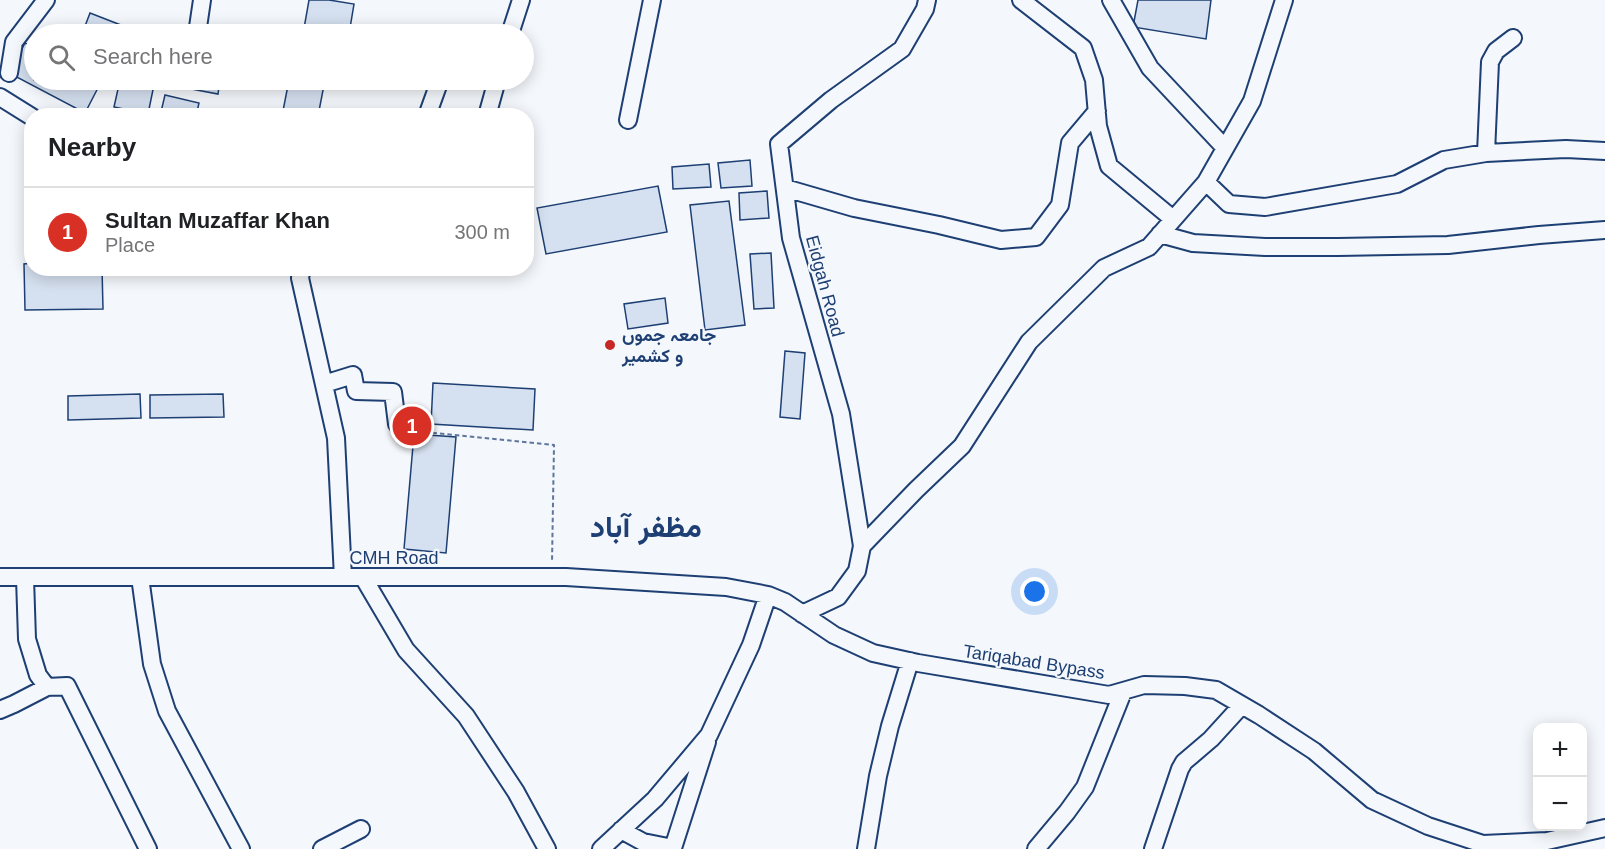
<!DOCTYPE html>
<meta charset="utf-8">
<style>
:root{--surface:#fff;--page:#f6f6f6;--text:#202124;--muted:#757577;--line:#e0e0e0;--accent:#d93025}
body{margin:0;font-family:Helvetica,Vazirmatn,sans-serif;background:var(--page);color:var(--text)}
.controls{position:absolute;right:18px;bottom:18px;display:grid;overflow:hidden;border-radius:12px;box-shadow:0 3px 15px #0003}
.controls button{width:54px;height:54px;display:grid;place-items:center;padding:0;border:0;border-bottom:2px solid var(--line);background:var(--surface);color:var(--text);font:30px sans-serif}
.you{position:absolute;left:1035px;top:592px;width:21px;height:21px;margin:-15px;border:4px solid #fff;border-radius:50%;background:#1a73e8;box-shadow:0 0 0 9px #1a73e833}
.badge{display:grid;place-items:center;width:39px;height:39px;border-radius:50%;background:var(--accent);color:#fff;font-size:20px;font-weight:700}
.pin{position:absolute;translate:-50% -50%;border:3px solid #fff;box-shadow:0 2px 6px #0006}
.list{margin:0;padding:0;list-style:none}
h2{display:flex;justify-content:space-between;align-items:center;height:78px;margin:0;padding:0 24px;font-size:26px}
h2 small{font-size:20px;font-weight:400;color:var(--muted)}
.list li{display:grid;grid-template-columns:39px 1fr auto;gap:18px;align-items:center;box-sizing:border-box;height:90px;padding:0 24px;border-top:2px solid var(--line)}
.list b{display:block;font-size:22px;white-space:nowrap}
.list p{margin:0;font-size:20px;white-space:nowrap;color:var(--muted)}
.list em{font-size:20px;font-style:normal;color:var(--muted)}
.icon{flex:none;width:33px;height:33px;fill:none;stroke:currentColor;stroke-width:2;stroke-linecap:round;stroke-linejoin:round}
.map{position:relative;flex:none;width:1605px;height:849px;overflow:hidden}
.search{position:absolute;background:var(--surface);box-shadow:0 3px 15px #0003;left:24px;top:24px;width:510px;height:66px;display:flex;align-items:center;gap:15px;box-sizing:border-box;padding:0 21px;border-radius:33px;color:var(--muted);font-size:22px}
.panel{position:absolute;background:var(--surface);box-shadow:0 3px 15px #0003;left:24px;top:108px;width:510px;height:168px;border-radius:24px}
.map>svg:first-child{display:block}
.building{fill:#d5e0f0;stroke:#1d3f73;stroke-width:1.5}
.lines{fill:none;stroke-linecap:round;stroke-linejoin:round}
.minor-casing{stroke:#1d3f73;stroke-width:20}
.path{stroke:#5e769c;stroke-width:2;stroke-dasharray:4.5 3;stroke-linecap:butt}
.minor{stroke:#f4f7fb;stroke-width:16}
.poi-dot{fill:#c62828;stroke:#f4f7fb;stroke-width:2}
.labels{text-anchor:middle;stroke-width:4.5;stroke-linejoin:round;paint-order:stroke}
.street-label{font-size:18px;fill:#1d3f73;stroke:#f4f7fb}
.poi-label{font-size:18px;font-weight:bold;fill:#1d3f73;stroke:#f4f7fb;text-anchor:start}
.town-label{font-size:30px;font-weight:bold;fill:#1d3f73;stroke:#f4f7fb}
</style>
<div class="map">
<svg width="1605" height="849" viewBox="0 0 1605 849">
<rect width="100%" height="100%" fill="#f4f7fb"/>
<path class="building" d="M309,0h20l25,4 -5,30h-46z
M1138,0h73l-5,39 -73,-12z
M90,13l41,16 -3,5h-46z
M131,29l26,5h-28z
M25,43l9,5v32h62l5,2 -16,31 -76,-40z
M120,80h35l-7,34 -34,-7z
M171,80h49l-2,14 -48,-9z
M289,80h36l-7,36h-36z
M165,95l34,8 -3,13h-36z
M750,160l2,26 -31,2 -3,-25z
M709,164l2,23 -38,2 -1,-22z
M658,186l9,46 -121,22 -9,-46z
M767,191l2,27 -29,2 -1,-27z
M729,201l16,124 -40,5 -15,-125z
M771,253l3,55 -20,1 -4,-55z
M32,263v5h70l1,41 -78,1 -1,-46z
M665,298l3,25 -40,6 -4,-25z
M785,351l20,2 -5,66 -20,-2z
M433,383l102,6 -2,41 -102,-6z
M140,394l1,24 -73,2v-24z
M223,394l1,23 -74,1v-23z
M414,434l42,3 -10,116 -42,-4z"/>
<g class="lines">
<g class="minor-casing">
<path id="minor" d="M1021,0l62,48 11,32 4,46 11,40 64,53
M1111,0l39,68 75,80
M197,34l5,-34
M510,34l11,-34
M9,73l5,-31 32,-42
M0,97l32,20
M427,116l13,-36
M487,116l10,-36
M628,120l24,-120
M1486,153l4,-91 6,-11 17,-13
M1206,182l23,22 36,3 132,-23 47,-24 42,-7 80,-4 39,2
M785,188l69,20 85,17 62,15 35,-3 24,-32 10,-62 27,-32
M1160,234l33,9 72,4h73l110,-2 91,-10 66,-5
M302,268l-2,10 36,160 7,139
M324,384l29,-9 3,16 37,1 4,32 15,2
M862,546l54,-56 46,-44 67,-104 75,-74 45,-21 57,-65 46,-81 32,-101
M0,577h566l160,10 42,8 17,7 49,33 39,18 45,10 191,32 35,-10 41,1 31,4 43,25 55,36 58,49 56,26 55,18 64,-3 58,-13
M140,577l12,87 15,47 74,138
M363,577l43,73 60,66 50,76 31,57
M25,578l2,61 11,36 9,12 20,-1 81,163
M802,614l36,-17 19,-26 5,-25 -21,-132 -50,-176 -12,-94 52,-44 71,-51 23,-40 2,-9
M0,710l14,-6 33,-17
M621,830l22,12 30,6 34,-106
M322,849l39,-20
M601,849l54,-50 54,-64 42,-90 17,-50
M866,849l12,-73 12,-50 20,-65
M1036,849l31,-37 18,-25 38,-95
M1153,849l27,-80 4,-7 27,-23 31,-34"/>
</g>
<path class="path" d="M425,432l129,13 -2,117"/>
<use href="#minor" class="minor"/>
</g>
<circle class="poi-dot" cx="610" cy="345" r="6"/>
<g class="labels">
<g class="street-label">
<text transform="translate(825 286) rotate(75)" y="6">Eidgah Road</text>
<text x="394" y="564">CMH Road</text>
<text transform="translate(1034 662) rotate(9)" y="6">Tariqabad Bypass</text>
</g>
<g class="poi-label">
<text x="622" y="341">جامعہ جموں<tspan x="622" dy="21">و کشمیر</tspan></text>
</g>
<g class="town-label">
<text x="646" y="537">مظفر آباد</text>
</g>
</g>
</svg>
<div class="controls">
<button>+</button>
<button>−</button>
</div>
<div class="you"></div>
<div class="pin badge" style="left:412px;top:426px">1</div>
<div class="search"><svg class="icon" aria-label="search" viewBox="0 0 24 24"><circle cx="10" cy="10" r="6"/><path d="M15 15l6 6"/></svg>Search here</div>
<section class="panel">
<h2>Nearby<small></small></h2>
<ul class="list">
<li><span class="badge">1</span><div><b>Sultan Muzaffar Khan</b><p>Place</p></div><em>300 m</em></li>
</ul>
</section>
</div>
